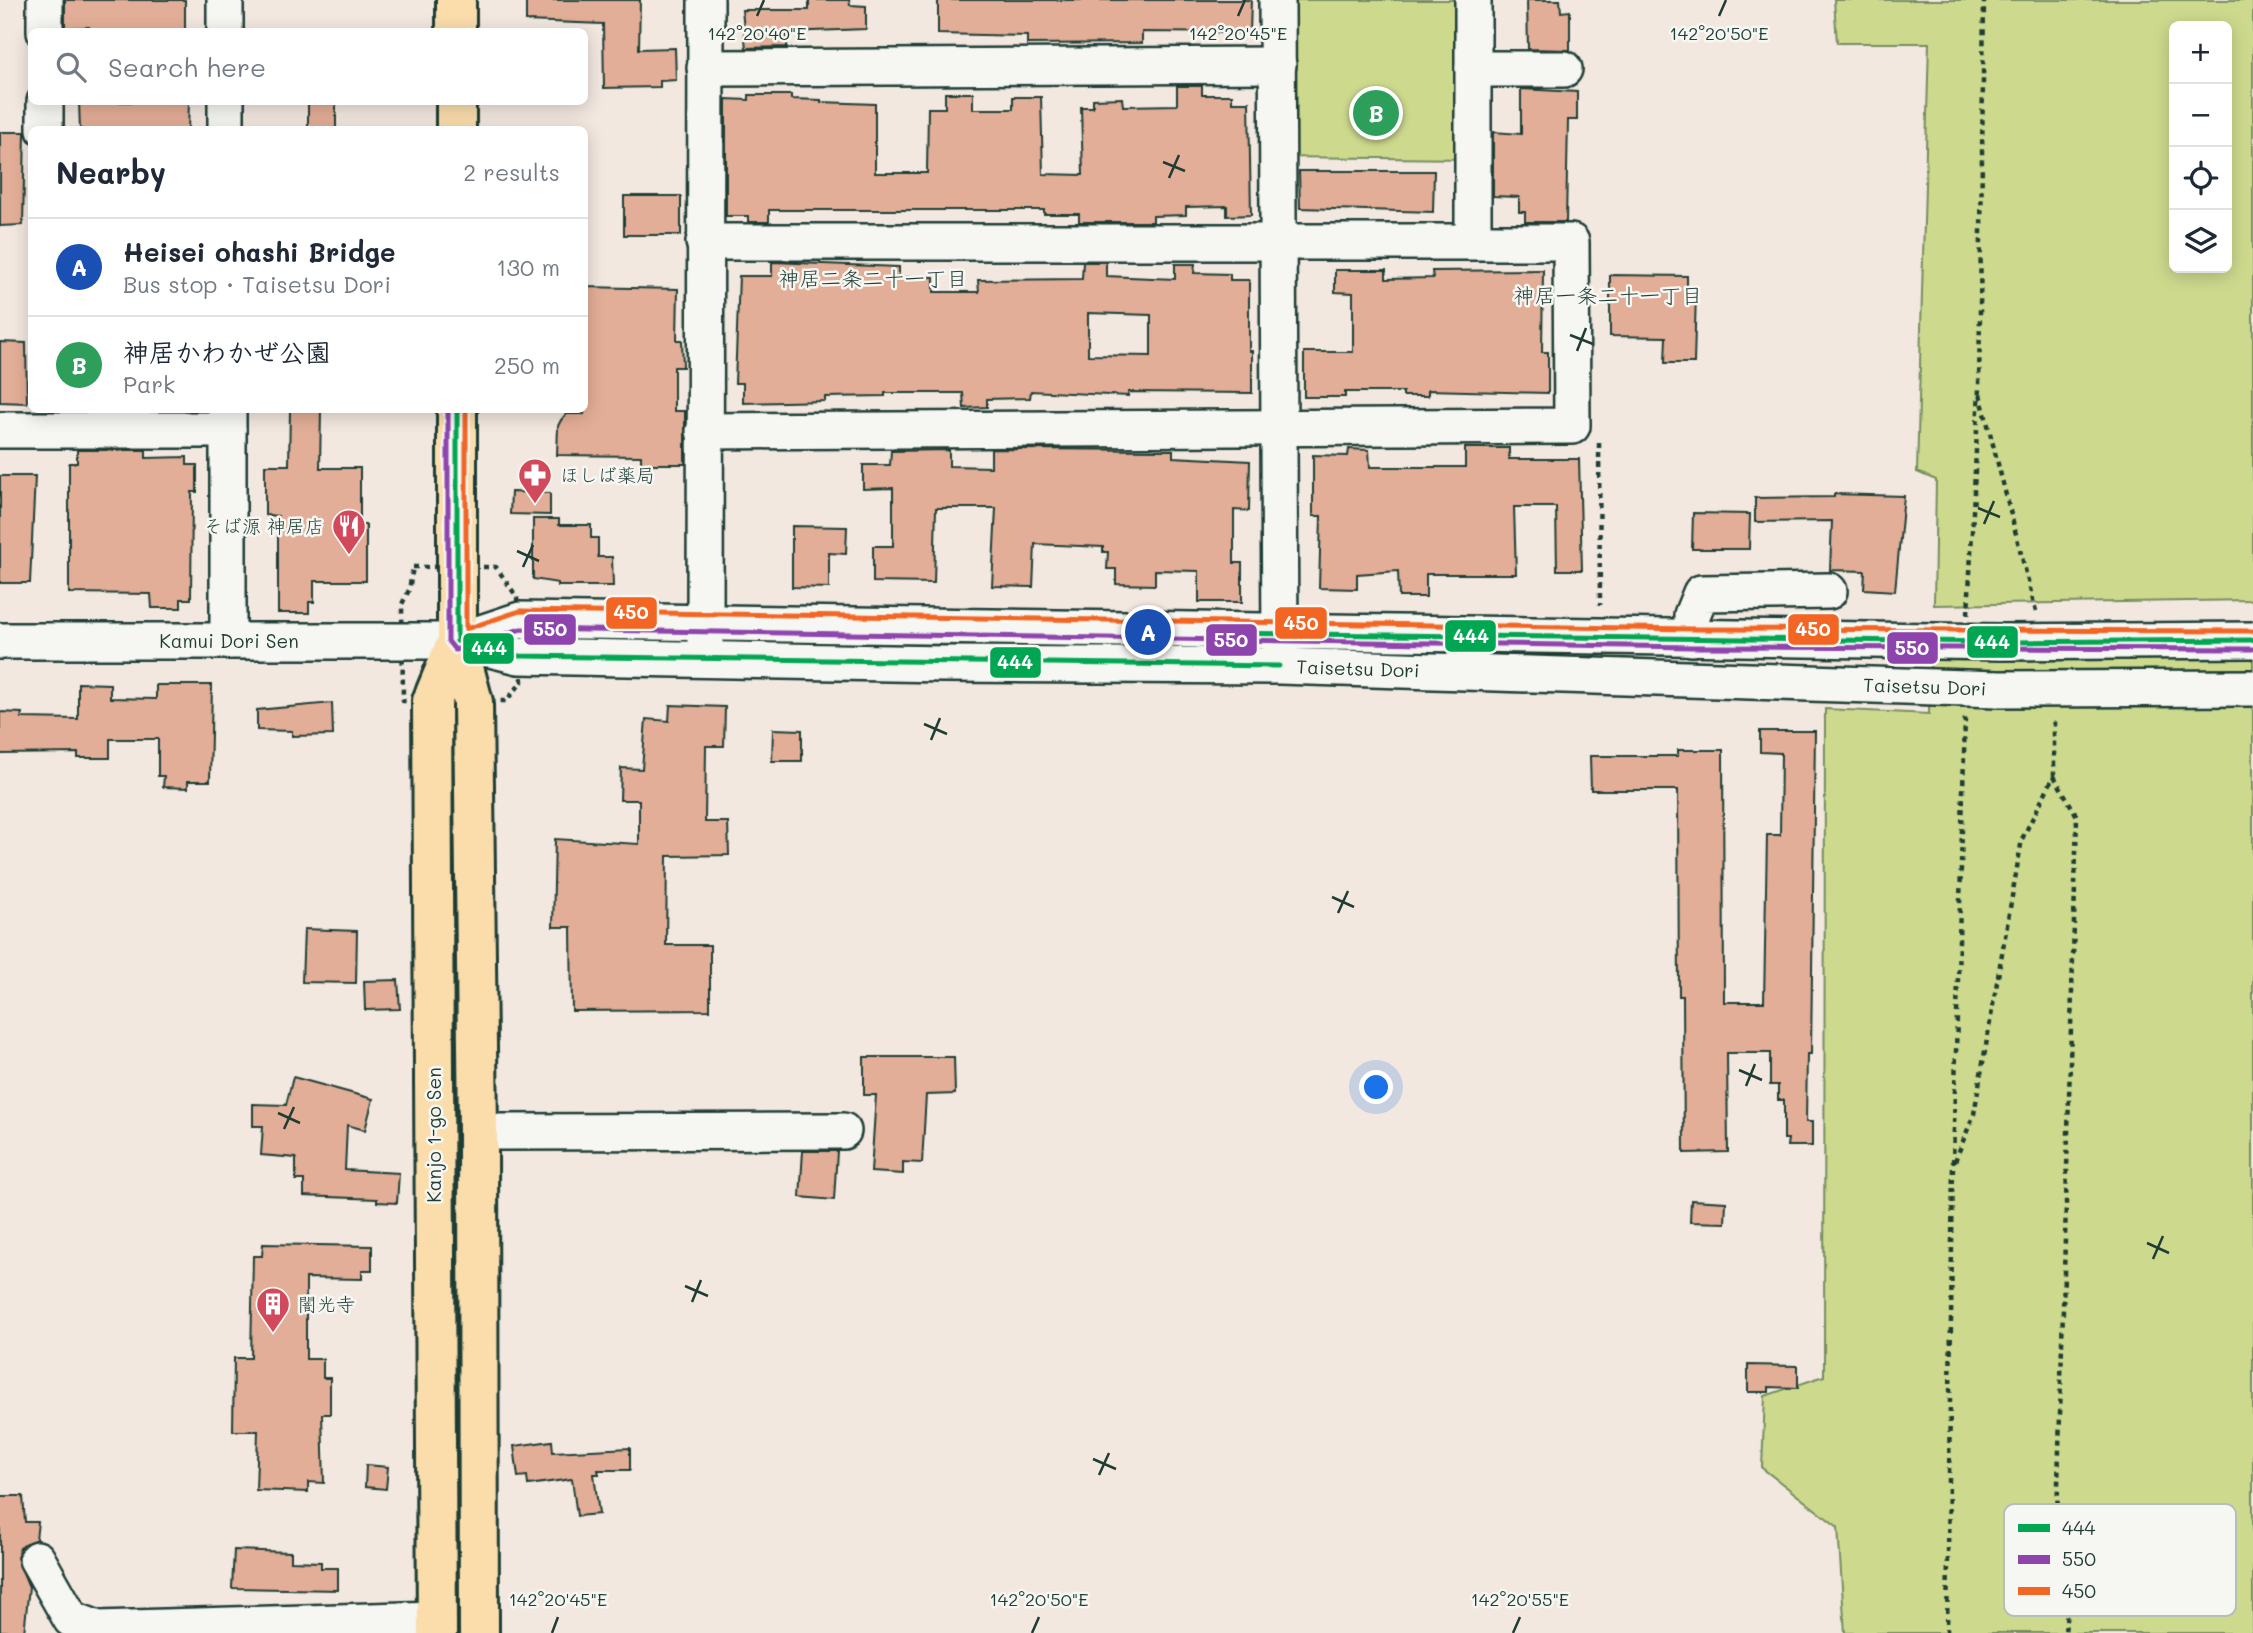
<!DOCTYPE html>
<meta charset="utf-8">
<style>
:root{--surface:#fff;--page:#f2f2f3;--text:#1f2937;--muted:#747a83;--line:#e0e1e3;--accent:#7c3aed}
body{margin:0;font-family:Mali,"Klee One",sans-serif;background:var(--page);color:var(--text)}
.controls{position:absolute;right:21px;top:21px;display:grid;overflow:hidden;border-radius:10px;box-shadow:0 4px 18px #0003}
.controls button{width:63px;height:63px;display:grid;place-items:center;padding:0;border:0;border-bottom:2px solid var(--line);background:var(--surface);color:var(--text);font:35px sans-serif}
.you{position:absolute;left:1377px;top:1088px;width:24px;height:24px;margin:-18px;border:5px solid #fff;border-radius:50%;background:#1a73e8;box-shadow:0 0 0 10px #1a73e833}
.badge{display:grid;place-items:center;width:46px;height:46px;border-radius:50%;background:var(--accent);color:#fff;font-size:23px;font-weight:700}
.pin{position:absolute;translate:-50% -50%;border:4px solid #fff;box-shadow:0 2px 7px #0006}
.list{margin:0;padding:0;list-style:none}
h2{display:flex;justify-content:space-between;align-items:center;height:91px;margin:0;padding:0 28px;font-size:30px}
h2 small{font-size:23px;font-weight:400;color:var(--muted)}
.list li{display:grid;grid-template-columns:46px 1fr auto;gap:21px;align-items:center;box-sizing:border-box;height:98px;padding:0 28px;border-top:2px solid var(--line)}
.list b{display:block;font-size:26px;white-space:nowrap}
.list p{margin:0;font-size:23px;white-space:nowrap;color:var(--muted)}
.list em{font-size:23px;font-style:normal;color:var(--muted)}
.icon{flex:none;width:38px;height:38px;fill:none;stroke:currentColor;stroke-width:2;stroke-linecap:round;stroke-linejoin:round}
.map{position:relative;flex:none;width:2253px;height:1633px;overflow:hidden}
.search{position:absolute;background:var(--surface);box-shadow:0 4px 18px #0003;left:28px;top:28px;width:560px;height:77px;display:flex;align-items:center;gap:18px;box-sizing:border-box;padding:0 24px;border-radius:10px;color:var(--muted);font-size:26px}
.panel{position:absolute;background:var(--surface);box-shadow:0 4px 18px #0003;left:28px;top:126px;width:560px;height:287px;border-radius:10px}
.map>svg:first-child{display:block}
.green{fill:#cdda8e;stroke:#768c61;stroke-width:2;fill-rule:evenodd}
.building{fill:#e3ae97;stroke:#1f3d34;stroke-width:2;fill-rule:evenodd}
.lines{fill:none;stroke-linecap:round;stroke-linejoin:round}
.minor-casing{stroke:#1f3d34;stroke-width:40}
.major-casing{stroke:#1f3d34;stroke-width:44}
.path{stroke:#1f3d34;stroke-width:4.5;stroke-dasharray:5 5;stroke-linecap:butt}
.minor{stroke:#f6f6f2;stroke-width:35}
.major{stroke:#faddab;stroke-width:38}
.minor-bridge-casing{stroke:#1f3d34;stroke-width:40;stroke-linecap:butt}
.minor-bridge{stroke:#f6f6f2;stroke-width:35}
.bus-1-casing{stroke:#f6f6f2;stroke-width:10}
.bus-2-casing{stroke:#f6f6f2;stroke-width:10}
.bus-3-casing{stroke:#f6f6f2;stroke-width:10}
.bus-1{stroke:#00a651;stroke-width:5}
.bus-2{stroke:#8e44ad;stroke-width:5}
.bus-3{stroke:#f26522;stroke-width:5}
.ticks{fill:none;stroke:#1f3d34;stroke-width:2.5}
.labels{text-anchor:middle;stroke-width:5;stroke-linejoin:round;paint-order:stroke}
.poi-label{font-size:19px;fill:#1f3d34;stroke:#f6f6f2;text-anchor:start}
.street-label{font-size:19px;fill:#1f3d34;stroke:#f6f6f2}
.neighbourhood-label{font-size:21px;fill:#1f3d34;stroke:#f6f6f2}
.key{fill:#f6f6f2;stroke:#b6beb9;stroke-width:2}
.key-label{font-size:19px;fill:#1f3d34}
.ticks-label{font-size:18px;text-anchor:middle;fill:#1f3d34;stroke:#f6f6f2;stroke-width:5;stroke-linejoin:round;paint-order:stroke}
.line-badge{stroke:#f6f6f2;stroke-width:2.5}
.badge-label{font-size:19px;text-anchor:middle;font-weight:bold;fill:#fff}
</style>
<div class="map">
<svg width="2253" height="1633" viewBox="0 0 2253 1633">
<rect width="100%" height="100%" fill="#f2e8e0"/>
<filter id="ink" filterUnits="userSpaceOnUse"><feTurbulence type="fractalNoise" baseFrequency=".0143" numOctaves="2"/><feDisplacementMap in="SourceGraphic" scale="14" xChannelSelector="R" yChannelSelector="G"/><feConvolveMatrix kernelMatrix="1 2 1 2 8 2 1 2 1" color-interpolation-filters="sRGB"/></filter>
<g filter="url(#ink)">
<path class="green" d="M1277,0h196l2,159 -197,-2z
M1834,0h419v600l-319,5 2,-125 -19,-8 12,-429h-92zM2227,26v242h-53v-242z
M1930,657l162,3 161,-2v975h-408l-7,-106 -76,-59 3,-72 59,-20 1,-667 104,5z"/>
<path class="building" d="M65,0h120v32h-96v-5l-24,1z
M526,0h114l-1,49 36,-1 1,32 -16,1v6l-56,1 -1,-64 -77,-3z
M809,0h40l1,5 16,1v23l-79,3v15l-41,1 -4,-38h67z
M938,0h313l-1,33 -108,-1v11l-115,1v-8l-89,-2z
M1527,0h33l1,12 9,-1v39l-42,-1z
M1177,86h25v9h30v7h17l2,113 -24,1v-10l-41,1v8l-33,1v6h-74v-8h-35v-4h-275v12h-21v-6h-22v-117l23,1v-5h42v4l30,1v2l54,2v69h52l1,-65h17v-15h28v16h40v-12h28l2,77 40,1 -2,-68h12v-8l29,-1 1,8 54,-1z
M1521,89l56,3v28h-9l-2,102h-41v-10h-6v-15l-26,-1v-64l28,2z
M79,102h110l-1,28h-108z
M308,102h28v28h-28z
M0,132h25l-2,93 -23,1z
M1299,171h135l-1,41 -133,-4z
M624,196h57v39h-57z
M772,262l127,5v10h35v15h45l-1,-12 104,-1 1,-17h23v14l69,3v-15h20l-1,9 36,1v6h19v71h3v42l-124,-1v4l-97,-5 -1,7 -43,1v8l-23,1 -1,-15h-78v3l-60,1v4l-82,2v-20h-8l4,-107h33zM1088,313l63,2v41l-63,-1z
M1335,270h51v9l47,-1 -1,-7 111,-1 -1,82h6v41l-120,-3v6h-25v-4h-58v5h-41v-45h49v-59l-18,-1z
M1610,275l77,1v16h9l-2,71h-29l1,-26 -56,-1z
M584,287l94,2 -1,51h5l1,27h-9v44h11v53h-44v-8l-84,-1 1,-29 3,-6 5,-6h18z
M0,342l26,1 1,60 -27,-1z
M290,410h31l-1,58h40v57h6v56h-52v21h-5v11h-31v-97l-13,-1v-50h24z
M1465,448h44v11h70l3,111h-25l-1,-63h-42l2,67h-90v23h-27l-1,-26 -41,3v15l-38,-1 2,-72h-8v-61l35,1 1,-7 20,1 1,17h95z
M991,449l182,1v7l77,4 -1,50 -15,-1v53h8v39h-43v-31l-44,-1v15l-39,-1v-15h-9l1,-17h-5v-5l-68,-3 -2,43 -41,-1 4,-78h-60l-2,75 -61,-1v-36h20v-58l-30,1v-24h27l1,-14 58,-1v16l42,1z
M77,450h69v8l41,-1v8h10v27h-5l-1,107h-10v9h-29l-1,-14 -82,-1v-130h8z
M0,476h35l-5,107h-30z
M511,492l39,1v22l-40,-1z
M1834,494l70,2 -9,95 -31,-2 1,-18 -35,-1 2,-49 -77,1v-24l79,-1z
M1693,513l57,1 -1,35h-57z
M533,519h26v6h32v13h7v19h14l1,29h-55v-3l-25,-4z
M792,526l55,1 -1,27 -17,-1v35l-37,-1z
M78,683l32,1v14l46,1v-14h56l-2,96h-22v7l-25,-1 1,-11h-6v-37h-48v19h-32v-5l-78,1v-42l22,1 -1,5 57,1z
M332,703l1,32 -41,1v-5l-35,-1v-20z
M670,705l55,2 -1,39h-18l-1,76h23l1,33 -62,1 -1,89h44v65l-138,1 -1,-84h-18l2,-88 84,5v-44h-19l1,-32 21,1 4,-50 23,2z
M773,729l29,1v31h-30z
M1760,731h55l-4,323h-4l-1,68h6v24h-25l1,-7h-4v-39h-6v-15h-8v-32h-43l1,99 -44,1 -1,-157h-4l-1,-206h-87l-1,-34h88v-6h45l1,252h40l3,-167h13l1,-82 -21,-1z
M304,929l53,2 -1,52 -54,-1z
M398,980l2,29 -35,1 -1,-29z
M864,1057h90l1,37 -29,1 -4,68 -19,-1v12l-32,-2 5,-77h-12z
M293,1077l80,22 -8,31 -18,-5 -2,45 54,3 -2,30 -20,-1v-3l-73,-3v-16h-8v-22l-35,-3 2,-29h-10v-22l33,1z
M803,1151h34l-3,49 -34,-3z
M1691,1200l35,2 -1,21 -35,-1z
M263,1244l109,2v24h-10v9l-56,-1v81h17v19h7v36h-8l2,69 -16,-1v10l-52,-2 2,-59h-25l1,-73h17l2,-102h9z
M1748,1365l50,1v22l-29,-1v5h-21z
M552,1441l1,11 77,-4v22h-32l1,4h-5l5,40 -22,2 -5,-37 -44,6 -1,-9 -9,1 -4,-31z
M366,1465l22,2 -2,22 -21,-2z
M0,1496h23l2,26h13l-2,17 -16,9 -3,10 12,29 -5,46 -24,-2z
M234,1550l57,2v9l30,1v6h17v22l-106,-2z"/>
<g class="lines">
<g class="minor-casing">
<g id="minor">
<path d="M45,0v32"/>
<path d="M225,0v32"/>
<path d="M1277,0l3,656"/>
<path d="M1473,0v241"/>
<path d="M705,68l573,-3"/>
<path d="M1473,69h91"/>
<path d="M45,102v28"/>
<path d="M226,102v28"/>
<path d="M704,242h867l1,184 -868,5"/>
<path d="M0,430h228"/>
<path d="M1692,638v-23l9,-22 128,-2"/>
<path id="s1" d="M0,641h457l62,15 425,8 335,2 719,23"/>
<path d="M228,641v-231"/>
<path d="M457,641l63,-21 1482,22"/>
<path d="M705,646l1,-646"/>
<path d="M478,1132l365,-1"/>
<path d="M37,1559l34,60 27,10 339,-10"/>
</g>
</g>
<g class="major-casing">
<path id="major" d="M456,0v32
M456,102v28
M457,410v231l16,61 5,430 1,501
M437,1633l-5,-932 25,-60"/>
</g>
<path class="path" d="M1980,394l56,218
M1599,443l1,162
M413,567h83l21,30 5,85 -16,19h-103l-1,-97 7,-14z
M1968,614l11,-225 5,-389
M2054,776l23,40 -21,739 14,22 -5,56
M1955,1161l19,-47 48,-275 32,-63v-59
M1947,1633l6,-469 12,-447"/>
<use href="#minor" class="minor"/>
<use href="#major" class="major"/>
<g class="minor-bridge-casing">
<path id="minor-bridge" d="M2002,642l251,-2
M1998,689l255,-1"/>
</g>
<use href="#minor-bridge" class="minor-bridge"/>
<g class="bus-1-casing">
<path id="bus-1" d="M457,410v231l62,15 760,10
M1210,633l792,9 251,-2"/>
</g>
<g class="bus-2-casing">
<path id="bus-2" d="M448,410v231l7,9 66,-21 1171,18 561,2"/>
</g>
<g class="bus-3-casing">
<path id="bus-3" d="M466,410v219l54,-18 1172,18 561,2"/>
</g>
<use href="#bus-1" class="bus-1"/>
<use href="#bus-2" class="bus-2"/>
<use href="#bus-3" class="bus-3"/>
</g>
</g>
<path class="ticks" d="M757,16l7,-16M1238,16l7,-16M1719,16l7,-16M1163,162l22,9M1169,178l10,-23M1570,335l23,9M1577,351l9,-23M1978,508l22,9M1984,524l10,-23M517,551l22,10M523,567l10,-22M924,724l23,10M931,740l9,-22M1332,897l22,10M1338,913l10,-22M1739,1070l23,10M1746,1086l9,-22M278,1113l22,10M284,1129l10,-22M2147,1243l22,10M2153,1259l10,-23M685,1286l23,10M692,1302l9,-22M1093,1459l23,10M1099,1475l10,-22M552,1633l6,-16M1032,1633l7,-16M1513,1633l7,-16"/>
<defs>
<g id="pharmacy-pin" transform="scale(1.75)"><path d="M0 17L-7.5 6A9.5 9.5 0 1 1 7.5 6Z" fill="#d1495b" stroke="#f6f6f2"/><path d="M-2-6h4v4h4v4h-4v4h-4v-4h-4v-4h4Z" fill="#fff"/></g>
<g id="restaurant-pin" transform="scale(1.75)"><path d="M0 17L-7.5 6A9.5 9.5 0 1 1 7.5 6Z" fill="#d1495b" stroke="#f6f6f2"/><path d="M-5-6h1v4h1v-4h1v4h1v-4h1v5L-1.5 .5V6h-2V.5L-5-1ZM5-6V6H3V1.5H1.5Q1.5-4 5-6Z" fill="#fff"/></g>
<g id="building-pin" transform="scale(1.75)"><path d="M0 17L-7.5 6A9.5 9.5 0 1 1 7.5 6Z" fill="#d1495b" stroke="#f6f6f2"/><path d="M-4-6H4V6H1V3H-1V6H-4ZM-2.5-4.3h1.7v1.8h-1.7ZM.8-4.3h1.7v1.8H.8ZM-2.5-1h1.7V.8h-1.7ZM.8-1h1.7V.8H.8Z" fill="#fff"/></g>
</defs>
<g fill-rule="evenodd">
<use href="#pharmacy-pin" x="535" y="475"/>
<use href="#restaurant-pin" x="349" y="526"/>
<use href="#building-pin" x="273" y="1304"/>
</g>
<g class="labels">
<g class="poi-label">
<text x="560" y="482">ほしば薬局</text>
<text x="324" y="533" text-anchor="end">そば源 神居店</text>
<text x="298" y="1311">闇光寺</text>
</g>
<g class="street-label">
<text dy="7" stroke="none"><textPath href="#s1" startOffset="229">Kamui Dori Sen</textPath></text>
<text dy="7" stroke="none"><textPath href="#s1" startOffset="1360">Taisetsu Dori</textPath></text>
<text dy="7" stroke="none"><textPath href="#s1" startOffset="1927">Taisetsu Dori</textPath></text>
<text transform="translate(434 1135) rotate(-90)" y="7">Kanjo 1-go Sen</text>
</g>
<g class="neighbourhood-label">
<text x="873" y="286">神居二条二十一丁目</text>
<text x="1608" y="303">神居一条二十一丁目</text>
</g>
</g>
<rect x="2004" y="1504" width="232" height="112" rx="10" class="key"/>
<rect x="2018" y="1524" width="32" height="8" fill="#00a651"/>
<rect x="2018" y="1555" width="32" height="9" fill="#8e44ad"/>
<rect x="2018" y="1587" width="32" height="8" fill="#f26522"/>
<g class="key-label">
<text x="2062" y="1535">444</text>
<text x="2062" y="1566">550</text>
<text x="2062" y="1598">450</text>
</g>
<g class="ticks-label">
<text x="757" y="40">142°20'40"E</text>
<text x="1238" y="40">142°20'45"E</text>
<text x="1719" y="40">142°20'50"E</text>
<text x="558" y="1606">142°20'45"E</text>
<text x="1039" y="1606">142°20'50"E</text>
<text x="1520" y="1606">142°20'55"E</text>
</g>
<g class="line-badge">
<rect x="605" y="596" width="53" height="34" rx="7" fill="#f26522"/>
<rect x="1274" y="606" width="54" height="34" rx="7" fill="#f26522"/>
<rect x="1787" y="613" width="53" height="33" rx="7" fill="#f26522"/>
<rect x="523" y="613" width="54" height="33" rx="7" fill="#8e44ad"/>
<rect x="1444" y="619" width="53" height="34" rx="7" fill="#00a651"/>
<rect x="1205" y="623" width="53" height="34" rx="7" fill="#8e44ad"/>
<rect x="1966" y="625" width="53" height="34" rx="7" fill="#00a651"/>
<rect x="1886" y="631" width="53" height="34" rx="7" fill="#8e44ad"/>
<rect x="462" y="632" width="53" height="33" rx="7" fill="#00a651"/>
<rect x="989" y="646" width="53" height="33" rx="7" fill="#00a651"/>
</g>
<g class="badge-label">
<text x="631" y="619">450</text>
<text x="1301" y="630">450</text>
<text x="1813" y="636">450</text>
<text x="550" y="636">550</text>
<text x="1471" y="643">444</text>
<text x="1231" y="647">550</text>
<text x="1992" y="649">444</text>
<text x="1912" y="655">550</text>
<text x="489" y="655">444</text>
<text x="1015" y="669">444</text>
</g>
</svg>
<div class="controls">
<button>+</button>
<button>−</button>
<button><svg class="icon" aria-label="locate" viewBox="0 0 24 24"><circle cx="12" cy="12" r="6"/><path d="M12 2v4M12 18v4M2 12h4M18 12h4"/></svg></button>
<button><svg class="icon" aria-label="layers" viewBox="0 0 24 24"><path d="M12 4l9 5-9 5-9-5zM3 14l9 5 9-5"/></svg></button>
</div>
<div class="you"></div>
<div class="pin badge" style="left:1148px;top:632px;background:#1a4fb4">A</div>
<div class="pin badge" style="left:1376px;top:113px;background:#2e9e5b">B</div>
<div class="search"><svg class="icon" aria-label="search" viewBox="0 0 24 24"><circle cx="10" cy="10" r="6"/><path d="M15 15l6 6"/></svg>Search here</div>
<section class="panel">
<h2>Nearby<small>2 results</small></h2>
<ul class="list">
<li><span class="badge" style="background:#1a4fb4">A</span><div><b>Heisei ohashi Bridge</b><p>Bus stop · Taisetsu Dori</p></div><em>130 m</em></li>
<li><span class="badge" style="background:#2e9e5b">B</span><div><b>神居かわかぜ公園</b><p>Park</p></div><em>250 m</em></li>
</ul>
</section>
</div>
